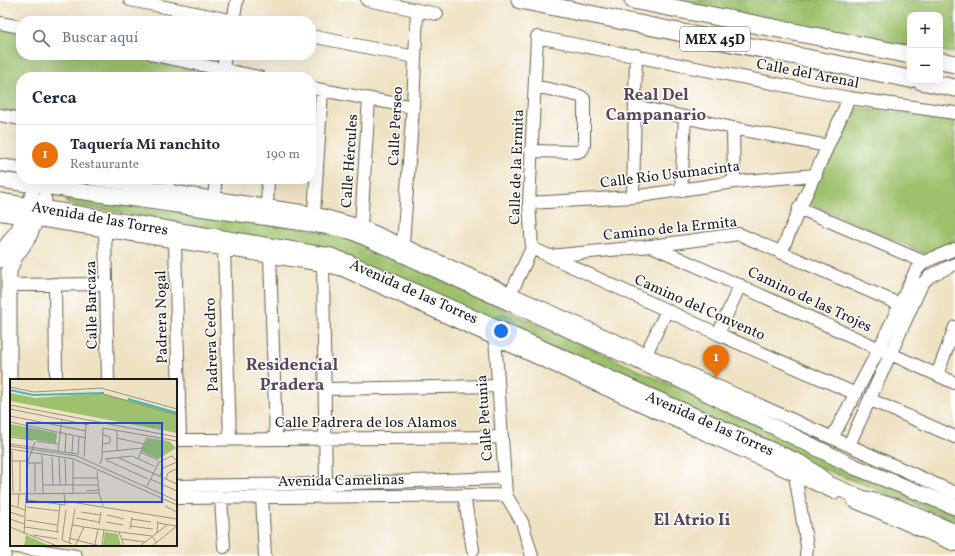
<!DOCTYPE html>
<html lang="es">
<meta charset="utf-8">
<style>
:root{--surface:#fff;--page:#f6f6f7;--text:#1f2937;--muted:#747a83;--line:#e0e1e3;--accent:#b5179e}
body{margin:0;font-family:Vollkorn,serif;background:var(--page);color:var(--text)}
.controls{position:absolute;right:12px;top:12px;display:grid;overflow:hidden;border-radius:8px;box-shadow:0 4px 16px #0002}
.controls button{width:36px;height:36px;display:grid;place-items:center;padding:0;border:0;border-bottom:1px solid var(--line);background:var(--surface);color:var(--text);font:20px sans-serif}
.you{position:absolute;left:501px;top:331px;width:14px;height:14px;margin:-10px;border:3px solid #fff;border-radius:50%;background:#1a73e8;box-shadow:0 0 0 6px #1a73e833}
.badge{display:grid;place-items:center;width:26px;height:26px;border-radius:50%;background:var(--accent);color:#fff;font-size:13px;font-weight:700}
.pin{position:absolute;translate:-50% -33px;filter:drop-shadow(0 1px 2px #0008)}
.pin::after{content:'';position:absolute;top:21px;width:14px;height:12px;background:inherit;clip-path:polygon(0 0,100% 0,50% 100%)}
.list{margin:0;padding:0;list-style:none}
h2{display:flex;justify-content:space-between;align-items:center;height:52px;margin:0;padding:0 16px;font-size:17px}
h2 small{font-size:13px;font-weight:400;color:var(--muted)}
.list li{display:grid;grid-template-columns:26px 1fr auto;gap:12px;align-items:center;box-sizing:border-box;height:60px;padding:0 16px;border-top:1px solid var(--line)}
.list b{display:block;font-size:15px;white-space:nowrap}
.list p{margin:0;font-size:13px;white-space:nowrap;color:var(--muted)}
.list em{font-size:13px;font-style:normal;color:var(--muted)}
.icon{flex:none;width:22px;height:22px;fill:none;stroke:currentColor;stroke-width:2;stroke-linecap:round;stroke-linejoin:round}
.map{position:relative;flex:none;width:955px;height:556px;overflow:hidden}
.search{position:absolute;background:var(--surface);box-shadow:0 4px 16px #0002;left:16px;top:16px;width:300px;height:44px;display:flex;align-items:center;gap:10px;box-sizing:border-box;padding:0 14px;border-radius:16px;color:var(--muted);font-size:15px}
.panel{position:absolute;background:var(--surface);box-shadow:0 4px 16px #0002;left:16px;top:72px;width:300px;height:112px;border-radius:16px}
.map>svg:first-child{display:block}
.green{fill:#9dc16c;stroke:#5c6e44}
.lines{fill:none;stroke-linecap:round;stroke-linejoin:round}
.minor-casing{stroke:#666156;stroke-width:14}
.major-casing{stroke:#666156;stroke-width:17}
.highway-casing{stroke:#666156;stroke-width:19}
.minor{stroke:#fff;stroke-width:12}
.major{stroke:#fff;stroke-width:15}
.highway{stroke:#fff;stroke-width:17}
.labels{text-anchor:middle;stroke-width:3;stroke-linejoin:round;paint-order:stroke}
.shield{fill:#fff;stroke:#606060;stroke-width:1}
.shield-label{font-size:14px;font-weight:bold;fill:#1c1c1c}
.street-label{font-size:15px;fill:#1c1c1c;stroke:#fff}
.quarter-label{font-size:17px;font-weight:bold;fill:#574758;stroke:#fff}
.inset-river{fill:none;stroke:#45b5bd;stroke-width:2}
.inset-road{fill:none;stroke:#9b9380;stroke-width:1}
.view{fill:#1d4ed8;fill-opacity:0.15;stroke:#1d4ed8;stroke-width:2}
.inset-edge{fill:none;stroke:#1c1c1c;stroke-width:2}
</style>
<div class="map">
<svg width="955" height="556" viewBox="0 0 955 556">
<rect width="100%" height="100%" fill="#fff"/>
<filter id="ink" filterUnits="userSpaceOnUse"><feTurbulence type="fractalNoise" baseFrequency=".025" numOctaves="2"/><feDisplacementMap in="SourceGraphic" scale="8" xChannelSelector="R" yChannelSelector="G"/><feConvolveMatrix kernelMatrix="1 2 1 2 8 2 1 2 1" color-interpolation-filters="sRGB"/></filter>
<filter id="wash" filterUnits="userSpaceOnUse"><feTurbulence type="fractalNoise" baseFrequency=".012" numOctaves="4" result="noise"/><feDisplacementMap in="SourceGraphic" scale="16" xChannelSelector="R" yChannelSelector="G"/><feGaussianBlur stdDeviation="0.9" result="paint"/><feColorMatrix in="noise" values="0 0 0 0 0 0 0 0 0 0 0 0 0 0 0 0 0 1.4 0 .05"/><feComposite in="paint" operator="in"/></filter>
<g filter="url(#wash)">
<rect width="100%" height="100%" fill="#efe2c3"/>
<path class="green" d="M660,0h295v53l-15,-2v-36h-30v31l-86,-13z
M0,29l21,4v22h109l79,16 -1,6h-187v36l-21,-3z
M851,107l104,14v120l-29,13 -120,-52z
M70,196l78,13 156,19 46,11 605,275v8l-28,-13 -112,-43 -247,-112 -359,-125 -40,-9 -98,-15 -4,-2 -1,-3z"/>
</g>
<g filter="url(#ink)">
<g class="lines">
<g class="minor-casing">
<path id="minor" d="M130,0l105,21
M367,0l70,14
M233,21l4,-21
M0,23l21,4
M311,36l104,21
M154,55l105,22
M222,77l3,-22
M311,88l102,19
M635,106l98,22 95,18
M0,115l21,4
M733,128l1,54
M531,151l46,1 5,-2 2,-5v-46l-4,-3 -45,-10
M0,165l21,3
M92,179l222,34 47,13 594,267
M681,191l4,-74
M215,196v-17
M633,197l3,-142
M529,203l104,-6 101,-15 82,-7
M267,207l1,-28
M799,208l125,54
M314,213l8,-123
M0,214l323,51 20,5 492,223
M361,226l8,-127
M105,230l3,150
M175,241l5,199
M403,244l10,-137 4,-97
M652,246l303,137
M532,248l186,86 138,60
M224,250l6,190
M781,253c21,-53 46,-103 68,-155
M550,256l101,-10 88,-12 160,70
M270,257l6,182
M323,265l3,227
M55,284l1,96
M9,285l98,-1
M511,293l21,-45 -3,-45 8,-166 312,61 106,15
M718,334l22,-49
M495,338l11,157 16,27 10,34
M646,354l21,-44
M937,375l18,-48
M324,389l173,-3
M871,400l84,37
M832,438l47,-89 36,-77 9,-10 31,-13
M176,440l326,-3
M849,445l73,-161 8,-8 25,-12
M795,475l12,71 -1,10
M176,486l149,-2 179,-6
M464,495l9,55
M262,497l3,59
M176,498l330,-3
M221,498l3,49
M853,501l102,44
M4,545l72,11"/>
</g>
<g class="major-casing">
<path id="major" d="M0,180l325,46 28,6 329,149 173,86 100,40
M130,192l39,-2
M0,201l331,55 19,7 453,201 28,21 31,13 36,9 57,25
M0,260l7,-15 12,-16 13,-32
M3,556l6,-68v-217l5,-13 14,-20 16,-38"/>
</g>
<g class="highway-casing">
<path id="highway" d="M520,0l390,79
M633,0l277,55
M940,61l15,3
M921,81l34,7"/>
</g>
<use href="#minor" class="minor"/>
<use href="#major" class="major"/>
<use href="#highway" class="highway"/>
</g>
</g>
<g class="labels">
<rect class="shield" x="680" y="27" width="70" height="24" rx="3"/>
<g class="shield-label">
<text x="715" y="44">MEX 45D</text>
</g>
<g class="street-label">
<text transform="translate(808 73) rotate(11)" y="5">Calle del Arenal</text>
<text transform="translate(395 126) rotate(-87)" y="5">Calle Perseo</text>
<text transform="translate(349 161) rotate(-86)" y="5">Calle Hércules</text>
<text transform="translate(516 167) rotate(-88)" y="5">Calle de la Ermita</text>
<text transform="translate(670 174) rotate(-7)" y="5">Calle Río Usumacinta</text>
<text transform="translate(100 218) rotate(10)" y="5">Avenida de las Torres</text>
<text transform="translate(670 228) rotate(-6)" y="5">Camino de la Ermita</text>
<text transform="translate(414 291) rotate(24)" y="5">Avenida de las Torres</text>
<text transform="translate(810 299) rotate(25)" y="5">Camino de las Trojes</text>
<text transform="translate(91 305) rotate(-91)" y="5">Calle Barcaza</text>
<text transform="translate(700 307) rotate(24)" y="5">Camino del Convento</text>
<text transform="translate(161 317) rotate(-91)" y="5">Padrera Nogal</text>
<text transform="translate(211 345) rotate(-92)" y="5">Padrera Cedro</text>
<text transform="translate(484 418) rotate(-94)" y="5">Calle Petunia</text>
<text x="366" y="427">Calle Padrera de los Alamos</text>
<text transform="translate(710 423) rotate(24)" y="5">Avenida de las Torres</text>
<text transform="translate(341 480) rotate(-1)" y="5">Avenida Camelinas</text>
</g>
<g class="quarter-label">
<text x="656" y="100">Real Del<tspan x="656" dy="20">Campanario</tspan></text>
<text x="292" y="370">Residencial<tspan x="292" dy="20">Pradera</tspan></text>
<text x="692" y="525">El Atrio Ii</text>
</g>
</g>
<g transform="translate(10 379)">
<rect width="167" height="167" fill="#efe2c3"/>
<path d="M0,14l25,5 66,-5 76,20v20l-167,-32zM0,45l47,9 -1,10 -46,-7zM138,59l21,3 7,7 -18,11 -17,-8zM95,153l13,2 3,12h-18zM16,156l24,11h-26z" fill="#9dc16c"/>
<path class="inset-river" d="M0,11l23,5 71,-2M118,20l49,14"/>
<path class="inset-road" d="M0,8l24,5 67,-4 76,21M93,15l74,21M0,26l167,32M0,30l79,16M0,37l76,15M0,43l76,16M0,58l23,3M107,59l27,6M26,62l22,3M0,65l67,10M92,65l8,-1v-6l-7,-2M0,67l67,10 100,45M0,70l64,10 103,46M2,72l1,41M48,72l4,-32M107,72v-20M55,73l1,-18M92,73l41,-4M130,73l18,8M62,74l1,-17M32,76l1,38M68,76l1,-18M42,78l1,28M74,78l2,-33M49,79l1,27M109,79l58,26M55,80l1,26M95,80l27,-3 22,10M128,80l9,-22M63,81v33M96,81l42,19M2,82h16M18,84h14M25,84v29M90,85l2,-6 1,-30 74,13M87,92l2,22 4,13M150,97l3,-8 14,-6M63,99h25M140,100l27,12M156,100l2,-6 8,-4M33,106h55M137,107l12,-24 13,-6 5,5M76,112l13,-1M10,113v-31M0,115l89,-1M18,121l37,5 -1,-12M55,122l112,18M0,126l15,5M155,127l12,6M8,128l1,-13M17,128l32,4M56,131l-4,30 10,4M0,133l15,5M71,133l19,3M97,136l17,4M66,139l23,4M0,140l14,5M121,140l20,3M16,141l31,5M96,143l17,3M148,144l18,3M89,145l2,-12M62,146l12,2M120,147l23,3M0,148l47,19M15,148l34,5M120,150l2,-12M47,153l3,-27M109,153l33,4 4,6M147,154l1,-12M14,155l4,-73 7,-19M23,156l25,4M59,159l31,8M112,160l23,3M59,164l6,-34M85,165l3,-15M65,167l9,-19 35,5 5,14M92,167l2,-16M130,167l27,-21M142,167l25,-20"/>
<path class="view" d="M17,44h135v79h-135z"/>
<rect width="167" height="167" class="inset-edge"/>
</g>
</svg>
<div class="controls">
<button>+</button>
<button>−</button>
</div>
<div class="you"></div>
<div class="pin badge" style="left:716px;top:378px;background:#e8710a">1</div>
<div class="search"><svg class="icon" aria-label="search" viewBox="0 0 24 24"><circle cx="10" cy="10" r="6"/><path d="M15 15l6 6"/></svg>Buscar aquí</div>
<section class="panel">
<h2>Cerca<small></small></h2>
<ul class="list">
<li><span class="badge" style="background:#e8710a">1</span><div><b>Taquería Mi ranchito</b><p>Restaurante</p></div><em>190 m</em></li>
</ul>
</section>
</div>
